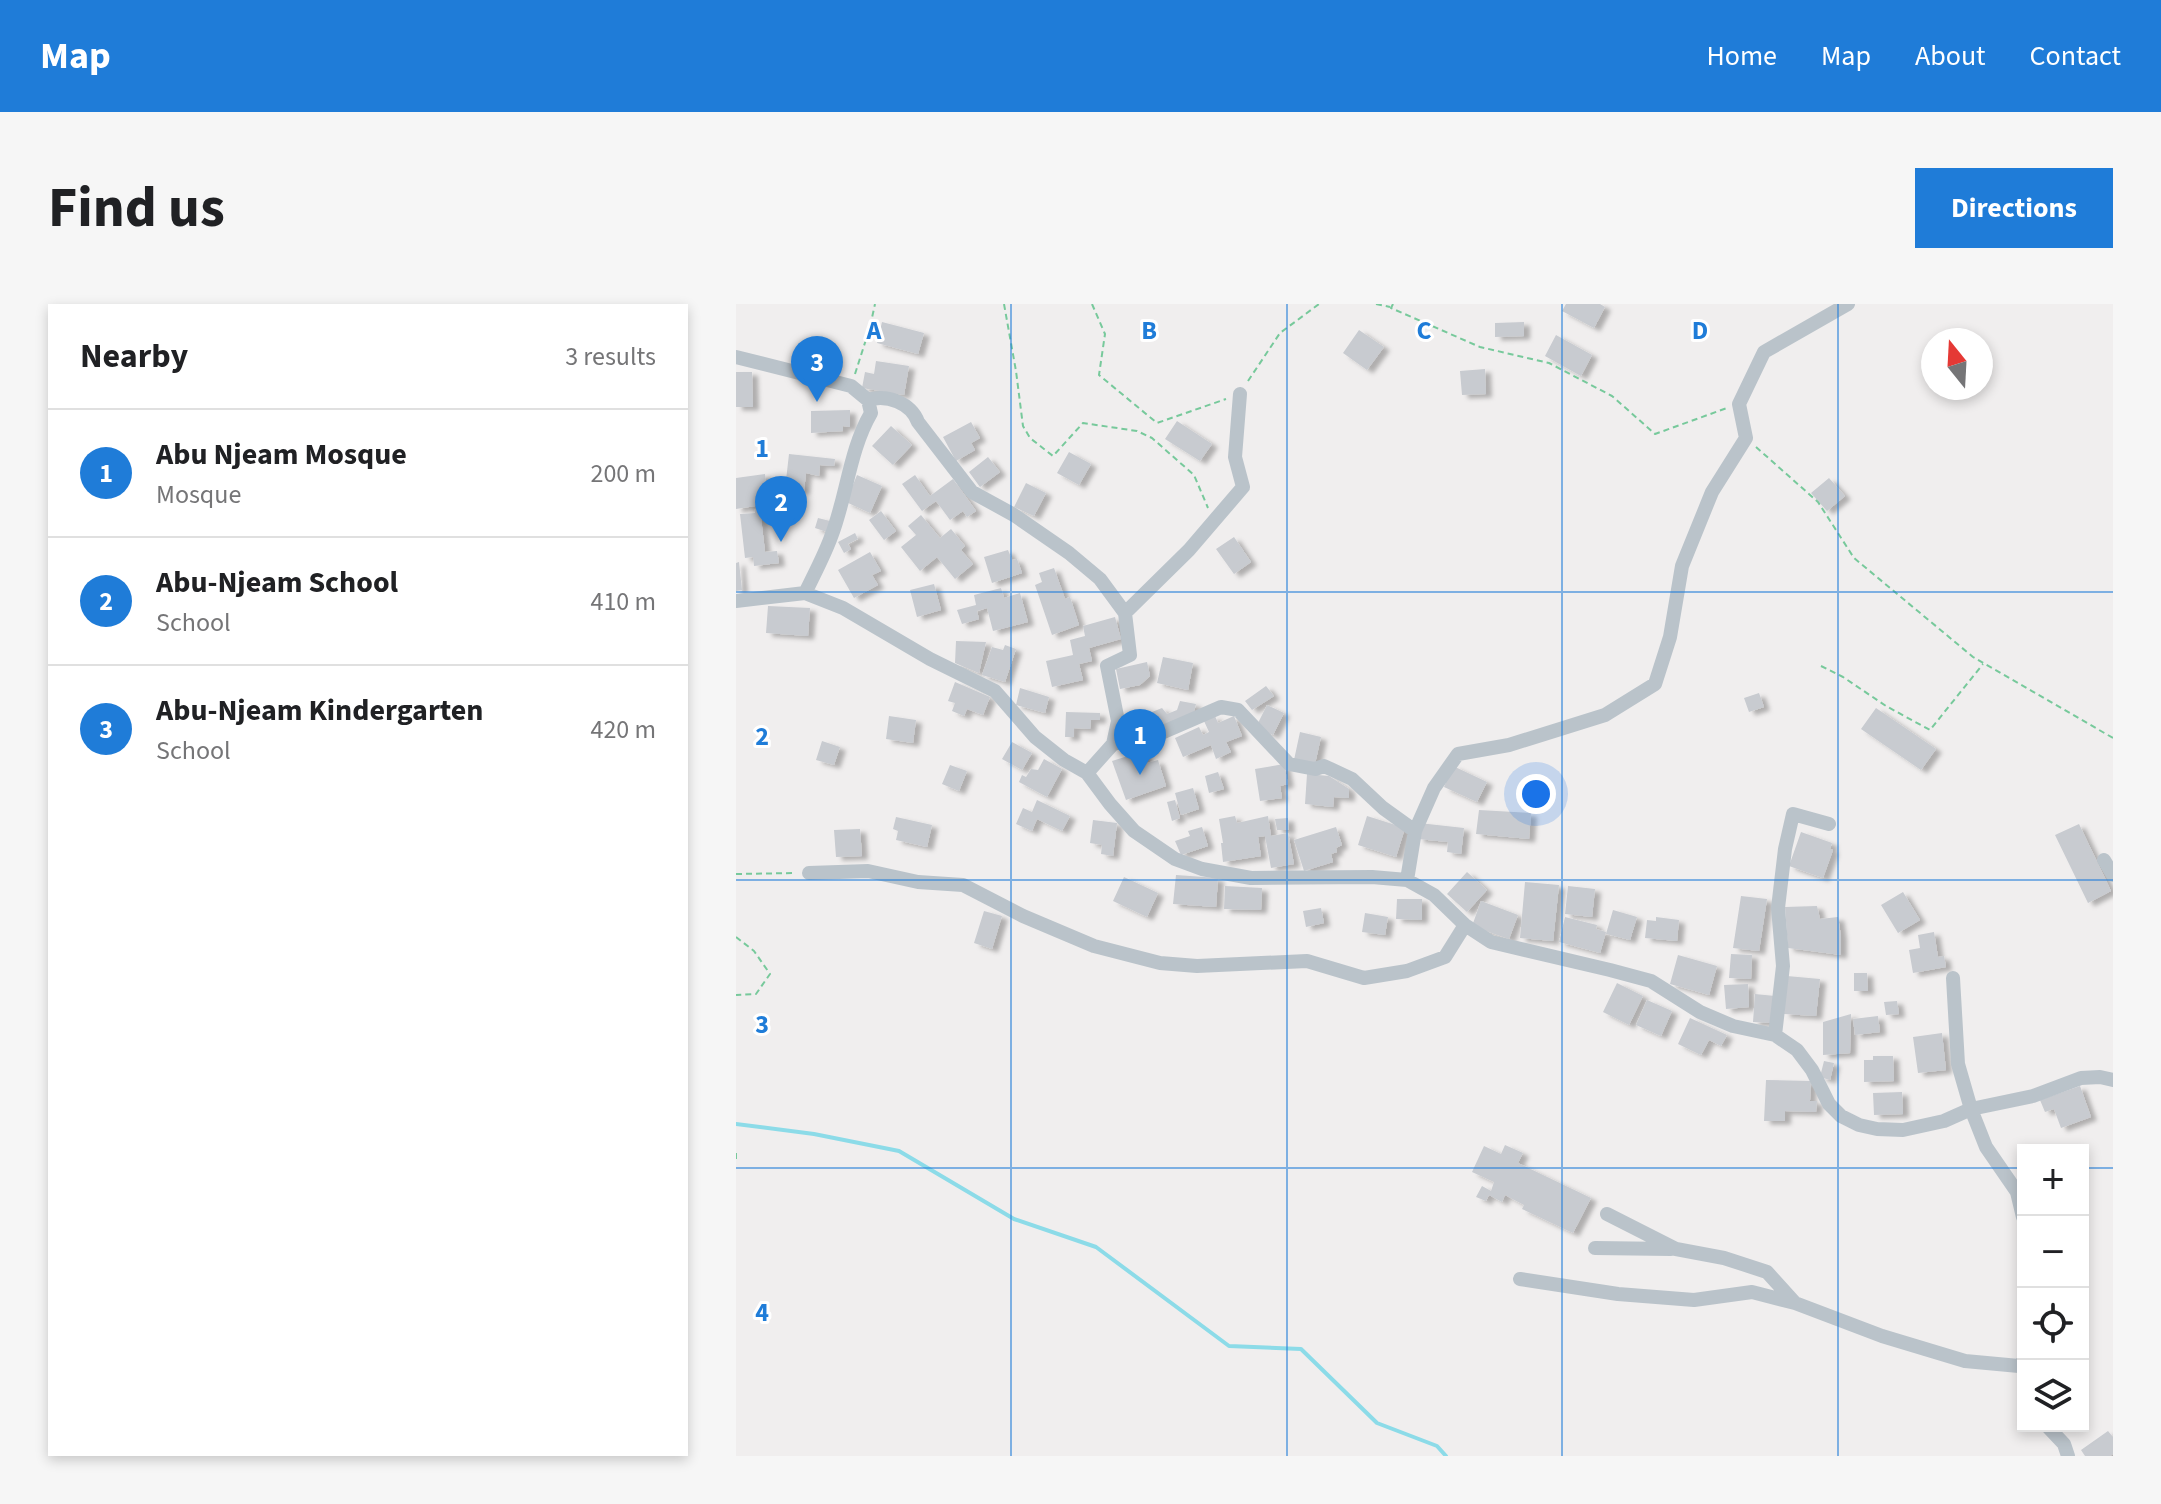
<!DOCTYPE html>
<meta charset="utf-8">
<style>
:root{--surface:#fff;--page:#f6f6f6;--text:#202124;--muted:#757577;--line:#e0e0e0;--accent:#1f7cd8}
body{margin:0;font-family:"Source Sans 3",sans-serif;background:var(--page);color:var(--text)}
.controls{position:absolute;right:24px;bottom:24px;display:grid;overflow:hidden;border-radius:0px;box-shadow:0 4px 12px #0003}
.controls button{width:72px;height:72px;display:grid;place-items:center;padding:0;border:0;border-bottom:2px solid var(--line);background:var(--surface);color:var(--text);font:40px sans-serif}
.compass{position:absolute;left:1185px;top:24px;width:72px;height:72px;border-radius:50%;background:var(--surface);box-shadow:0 4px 12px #0003;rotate:342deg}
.you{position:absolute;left:800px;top:490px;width:28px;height:28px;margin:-20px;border:6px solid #fff;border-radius:50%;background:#1a73e8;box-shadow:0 0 0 12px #1a73e833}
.badge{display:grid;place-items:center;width:52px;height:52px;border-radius:50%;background:var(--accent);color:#fff;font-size:26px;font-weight:700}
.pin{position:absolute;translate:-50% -66px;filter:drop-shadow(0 2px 4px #0008)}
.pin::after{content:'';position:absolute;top:42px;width:28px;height:24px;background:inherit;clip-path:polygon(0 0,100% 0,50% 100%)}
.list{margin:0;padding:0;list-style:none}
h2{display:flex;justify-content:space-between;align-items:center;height:104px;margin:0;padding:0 32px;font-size:34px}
h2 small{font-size:26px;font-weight:400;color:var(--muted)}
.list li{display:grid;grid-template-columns:52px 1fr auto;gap:24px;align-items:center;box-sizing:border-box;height:128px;padding:0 32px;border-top:2px solid var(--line)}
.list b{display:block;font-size:30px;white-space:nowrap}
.list p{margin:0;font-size:26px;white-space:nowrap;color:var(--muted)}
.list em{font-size:26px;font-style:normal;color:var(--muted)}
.icon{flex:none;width:44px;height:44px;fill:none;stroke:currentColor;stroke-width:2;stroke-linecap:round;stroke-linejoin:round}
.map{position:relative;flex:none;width:1377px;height:1152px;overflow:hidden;border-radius:0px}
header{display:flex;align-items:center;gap:48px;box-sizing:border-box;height:112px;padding:0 40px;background:var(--accent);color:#fff}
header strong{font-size:38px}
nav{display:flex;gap:44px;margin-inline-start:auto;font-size:28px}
.intro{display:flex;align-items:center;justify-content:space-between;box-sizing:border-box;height:192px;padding:0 48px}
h1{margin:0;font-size:56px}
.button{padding:20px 36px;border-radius:0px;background:var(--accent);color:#fff;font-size:28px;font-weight:700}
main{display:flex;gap:48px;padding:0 48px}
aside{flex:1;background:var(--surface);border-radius:0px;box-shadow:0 4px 12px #0003}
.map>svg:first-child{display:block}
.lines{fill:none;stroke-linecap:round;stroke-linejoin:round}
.stream{stroke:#8cdbe8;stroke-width:4}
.building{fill:#c8cbd0;filter:url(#shadow)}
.path{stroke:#77c99b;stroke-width:2;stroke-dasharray:6 4;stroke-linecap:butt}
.minor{stroke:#bac3ca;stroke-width:14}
.grid{fill:none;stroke:#1f7cd8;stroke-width:2;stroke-opacity:0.55}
.grid-label{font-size:26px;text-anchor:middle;font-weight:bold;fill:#1f7cd8;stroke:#fff;stroke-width:6;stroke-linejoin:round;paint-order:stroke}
</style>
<header>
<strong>Map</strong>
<nav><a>Home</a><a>Map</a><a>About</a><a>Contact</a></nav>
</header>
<div class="intro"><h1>Find us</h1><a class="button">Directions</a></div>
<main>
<aside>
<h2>Nearby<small>3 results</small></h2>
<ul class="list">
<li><span class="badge">1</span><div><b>Abu Njeam Mosque</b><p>Mosque</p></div><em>200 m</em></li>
<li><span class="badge">2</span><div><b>Abu-Njeam School</b><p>School</p></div><em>410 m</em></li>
<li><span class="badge">3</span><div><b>Abu-Njeam Kindergarten</b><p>School</p></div><em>420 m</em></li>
</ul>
</aside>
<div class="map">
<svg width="1377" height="1152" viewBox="0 0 1377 1152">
<defs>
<filter id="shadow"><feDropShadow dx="6" dy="3.5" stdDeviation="2" flood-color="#0004"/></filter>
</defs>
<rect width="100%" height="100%" fill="#f0eeee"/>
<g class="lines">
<path class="stream" d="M0,820l78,10 85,17 115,68 82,28 133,99 72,3 76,74 60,23 9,10"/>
</g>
<path class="building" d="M830,0h34l5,3 -11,21 -32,-17z
M146,18l42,11 -6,21 -41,-11z
M788,18v14l-29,1v-14z
M623,26l25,17 -17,23 -24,-17z
M820,31l36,20 -11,21 -36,-20z
M140,57l33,5 -5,29 -42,-7 3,-16 9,2z
M749,65l1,25 -24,1 -2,-24z
M0,68h16l1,35h-17z
M114,106v17l-7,-1v5l-32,2v-22z
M441,117l35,23 -12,17 -35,-22z
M235,118l9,16 -9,5 4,7 -19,11 -13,-24z
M155,122l21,19 -19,20 -21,-19z
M333,148l22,12 -12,21 -22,-12z
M53,150l46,5 -1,7 -14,-1 -1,11 -13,-3 -2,18 -19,-2z
M252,153l12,15 -20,15 -11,-15z
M29,170l4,30 -33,5v-31z
M121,171l25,11 -12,27 -24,-11z
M179,171l15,21 23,-17 23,32 -9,6 -4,-6 -13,9 -14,-19 -14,10 -20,-27z
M1093,174l16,18 -18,15 -16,-18z
M290,179l20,10 -12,23 -20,-9z
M18,205h6l5,43 12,-1 2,12 -25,3 -1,-9 -8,1 -5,-44 15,-1z
M145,207l15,20 -12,9 -15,-20z
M185,211l19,23 11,-9 14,17 -4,4 12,14 -18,15 -18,-22 -17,14 -19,-24 15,-12 -8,-9z
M82,214l12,3 -3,11 -12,-4z
M119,229l3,6 -10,5 3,5 -7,4 -6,-11z
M498,233l17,25 -17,12 -18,-25z
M272,246l4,10 5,-1 5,14 -30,10 -8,-26z
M134,248l11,19 -9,4 6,10 -24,13 -16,-28z
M3,258l3,28 -6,1v-28z
M318,264l11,31 5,-2 9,28 -27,10 -17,-50 7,-3 -3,-9z
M198,280l7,26 -24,7 -7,-27z
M265,284l3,10 16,-5 8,29 -35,9 -6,-23 -10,3 2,8 -17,5 -5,-14 19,-5 -2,-10z
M32,302l42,2 -2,28 -42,-3z
M379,313l6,22 -32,9 3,13 -13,3 4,16 -31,7 -6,-26 27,-6 -3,-15 15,-4 -2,-10z
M220,337l30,1 -7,31 -24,-10z
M269,341l11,4 -11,33 -23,-7 10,-28 11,3z
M427,353l30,6 -5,27 -31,-7z
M411,358l3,14 -10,9 -20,4 -4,-20z
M219,378l35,15 -7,18 -16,-6 -3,7 -12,-5 3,-8 -7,-2z
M530,382l8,10 -22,14 -7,-9z
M284,384l29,9 -4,16 -29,-8z
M1023,389l5,14 -15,5 -5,-14z
M444,397l16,3 -3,11 -36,13 -5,-16 10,-4 5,6 10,-4z
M531,401l17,8 -11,22 -17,-8z
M1140,404l60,41 -15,21 -60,-41z
M409,407l5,16 -23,7 -5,-16z
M330,408l34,1v7h-9l-1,9 -16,-1v9h-9z
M153,412l27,4 -3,23 -27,-4z
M479,412l3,7 16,-7 8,20 -16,6 5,10 -15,7 -5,-14 -28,12 -8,-19 24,-11 4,8 6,-3 -5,-11z
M564,428l21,5 -6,27 -21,-4z
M86,437l18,6 -6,18 -18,-5z
M276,438l20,11 -10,17 -20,-11z
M408,447l3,12 11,-3 8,26 -40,14 -14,-39z
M308,455l18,10 -15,28 -28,-15 3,-7 4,2 5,-8 7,1z
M548,460l4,20 -8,2 2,12 -22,3 -5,-32z
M214,461l17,6 -8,20 -17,-7z
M717,462l34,16 -10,20 -33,-15z
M482,468l6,17 -15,4 -4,-17z
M571,470l22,2 20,13v9l-15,-1 -1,10 -28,-3z
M457,484l6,21 -18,6 -6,-22z
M301,496l33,16 -8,15 -25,-12 -5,12 -16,-7 7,-16 9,4z
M439,496l5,18 -8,3 -5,-19z
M743,506l52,3 -2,26 -53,-5z
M499,512l2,7 31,-7 3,20 17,-3 6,31 -23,4 -6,-32 -7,1 3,19 -38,6 -2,-19h2l-4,-24z
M631,512l38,12 -9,29 -38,-12z
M160,513l36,8 -5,22 -31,-7 2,-9 -5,-2z
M552,514l1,12h-12l-2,-11z
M357,516l24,3 -4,33 -12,-2 1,-9 -12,-2z
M683,519l45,5 -3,26 -14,-2 1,-10 -30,-3z
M1343,520l32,67 -23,12 -33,-68z
M466,523l6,19 -27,9 -6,-14 15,-5 -2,-5z
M600,523l6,18 -6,3 1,4 -6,2 2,8 -29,9 -10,-31z
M124,525l2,27 -26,1 -2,-27z
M1065,528l31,11 -2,6 3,1 -10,28 -34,-12z
M731,568l20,18 -20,22 -20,-18z
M440,571l42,3 -2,29 -43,-3z
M388,573l34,16 -11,24 -34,-16z
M789,578l34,3 -6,56 -33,-3z
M489,582l37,2 -1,22 -37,-1z
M832,582l27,3 -3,28 -27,-3z
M1167,588l17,28 -22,13 -17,-28z
M1005,592l26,3 -8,52 -26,-3z
M661,595h25v21l-26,-1z
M745,597l37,14 -9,24 -37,-13z
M1081,602l3,13 18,-2 3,19v19l-53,-7 -3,-41z
M585,604l3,15 -18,4 -3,-16z
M877,606l24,7 -7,23 -24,-6z
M248,607l18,5 -10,33 -18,-6z
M629,609l23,4 -3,18 -23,-3z
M829,613l32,8 -1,4 10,3 -6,21 -41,-11z
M920,613l23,3 -2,21 -32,-3 2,-18 9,1z
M1198,628l4,25 6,-1 2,11 -33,6 -4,-23 11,-2 -2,-13z
M995,650l21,1 -1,24 -22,-1z
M942,651l39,11 -8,29 -39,-11z
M1118,669h13l1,18h-14z
M1051,672l33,3 -4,37 -32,-2z
M881,679l26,13 -14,29 -26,-13z
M1012,680l1,23 -23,2 -2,-24z
M1019,690l20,2 -3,27 -19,-1z
M911,696l25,11 -11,25 -25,-11z
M1161,697l2,13 -13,1 -2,-13z
M1115,710l-1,39 -27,2v-33z
M1142,712l2,16 -25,3 -2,-16z
M954,714l37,17 -6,11 -12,-6 -8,15 -23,-11z
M1206,729l4,37 -28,3 -5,-36z
M1137,752h20l1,25 -30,1v-22h9z
M1088,757l10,2 -4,17 -10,-3z
M1030,776l45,1 -1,20h7l-1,11 -31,-1v10h-21z
M1344,782l11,31 -30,11 -7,-19 -9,3 -5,-12z
M1166,788l1,22 -29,1 -1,-22z
M769,841l18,8 -5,10 73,35 -18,35 -51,-24 2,-4 -19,-10 -3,7 -13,-7 -3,6 -10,-4 6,-11 9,5 3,-9 -22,-10 12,-26 17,8z
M1372,1127l5,6v17l-3,2h-25l-4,-6z"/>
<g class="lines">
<path class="path" d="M268,0l12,67 7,55 7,12 23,18 30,-33 54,8 15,7 42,37 14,33
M356,0l13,30 -6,41 58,48 69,-24
M640,0l14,3
M657,0l-2,4 89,39 69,16 63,33 43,38 72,-26
M119,70l15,-47 5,-23
M512,77l32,-48 39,-29
M1020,143l62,55 36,56 119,99 140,81
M1085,362l22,11 43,29 44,24 53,-66
M0,570l59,-1
M0,633l18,14 16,23 -14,20 -20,1
M0,849v6"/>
<path class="minor" d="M0,53l115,29 17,14 3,13c-22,38 -24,83 -40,124 -7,19 -17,38 -26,56
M132,96c19,-6 43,3 50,22l54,70 42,23 55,38 31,26 25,34
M0,297l69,-8 38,15 87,51 65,32 40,46 29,23 23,13 23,31 24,27 41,28 27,10 49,9 121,-1 35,3 27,15 31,30 26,17 119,28 41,11 49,31 33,14 42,9 22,15 15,20 17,34 12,12 18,9 18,4 26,1 41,-9 27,-12 62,-13 48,-18 19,-1 13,3
M377,440l48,-11 60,-26 17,3 51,54 26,5 9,-3 28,13 31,29 32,23
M351,469l26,-29 5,-23 -11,-55 23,-11 -5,-42 64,-63 54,-63 -8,-30 5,-63
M1368,556l9,15
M73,569l59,-2 50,11 45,3 60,31 71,30 66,17 37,3 110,-5 57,17 43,-7 38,-14 20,-32
M671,576l8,-49 19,-43 24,-34 51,-9 96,-30 50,-31 15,-47 12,-71 30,-74 34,-54 -7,-34 25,-52 84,-48
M1217,674l5,86 13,45 15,38 31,45 6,25
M1039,731l8,-69 -5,-58 7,-59 8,-35 36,10
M871,910l69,35 48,9 43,14 28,31 87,33 83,25 54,5 4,-4
M859,944l76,1
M784,975l98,15 76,6 58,-8 43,11
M1311,1122l17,18 4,12"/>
</g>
<path class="grid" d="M275,0v1152M551,0v1152M826,0v1152M1102,0v1152M0,288h1377M0,576h1377M0,864h1287M1347,864h30"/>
<g class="grid-label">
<text x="138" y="35">A</text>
<text x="413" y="35">B</text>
<text x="688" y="35">C</text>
<text x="964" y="35">D</text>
<text x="26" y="153">1</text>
<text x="26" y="441">2</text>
<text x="26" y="729">3</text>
<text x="26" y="1017">4</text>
</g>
</svg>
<div class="controls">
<button>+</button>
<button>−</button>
<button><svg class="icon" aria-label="locate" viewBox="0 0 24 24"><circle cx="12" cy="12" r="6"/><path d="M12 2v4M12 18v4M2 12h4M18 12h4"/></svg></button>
<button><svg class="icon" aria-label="layers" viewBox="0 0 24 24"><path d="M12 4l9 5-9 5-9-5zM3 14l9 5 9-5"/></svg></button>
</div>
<svg class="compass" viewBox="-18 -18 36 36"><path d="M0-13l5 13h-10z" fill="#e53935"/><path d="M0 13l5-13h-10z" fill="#757577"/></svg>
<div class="you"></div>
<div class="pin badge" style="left:404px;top:471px">1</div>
<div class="pin badge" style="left:45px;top:238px">2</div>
<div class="pin badge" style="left:81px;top:98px">3</div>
</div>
</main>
